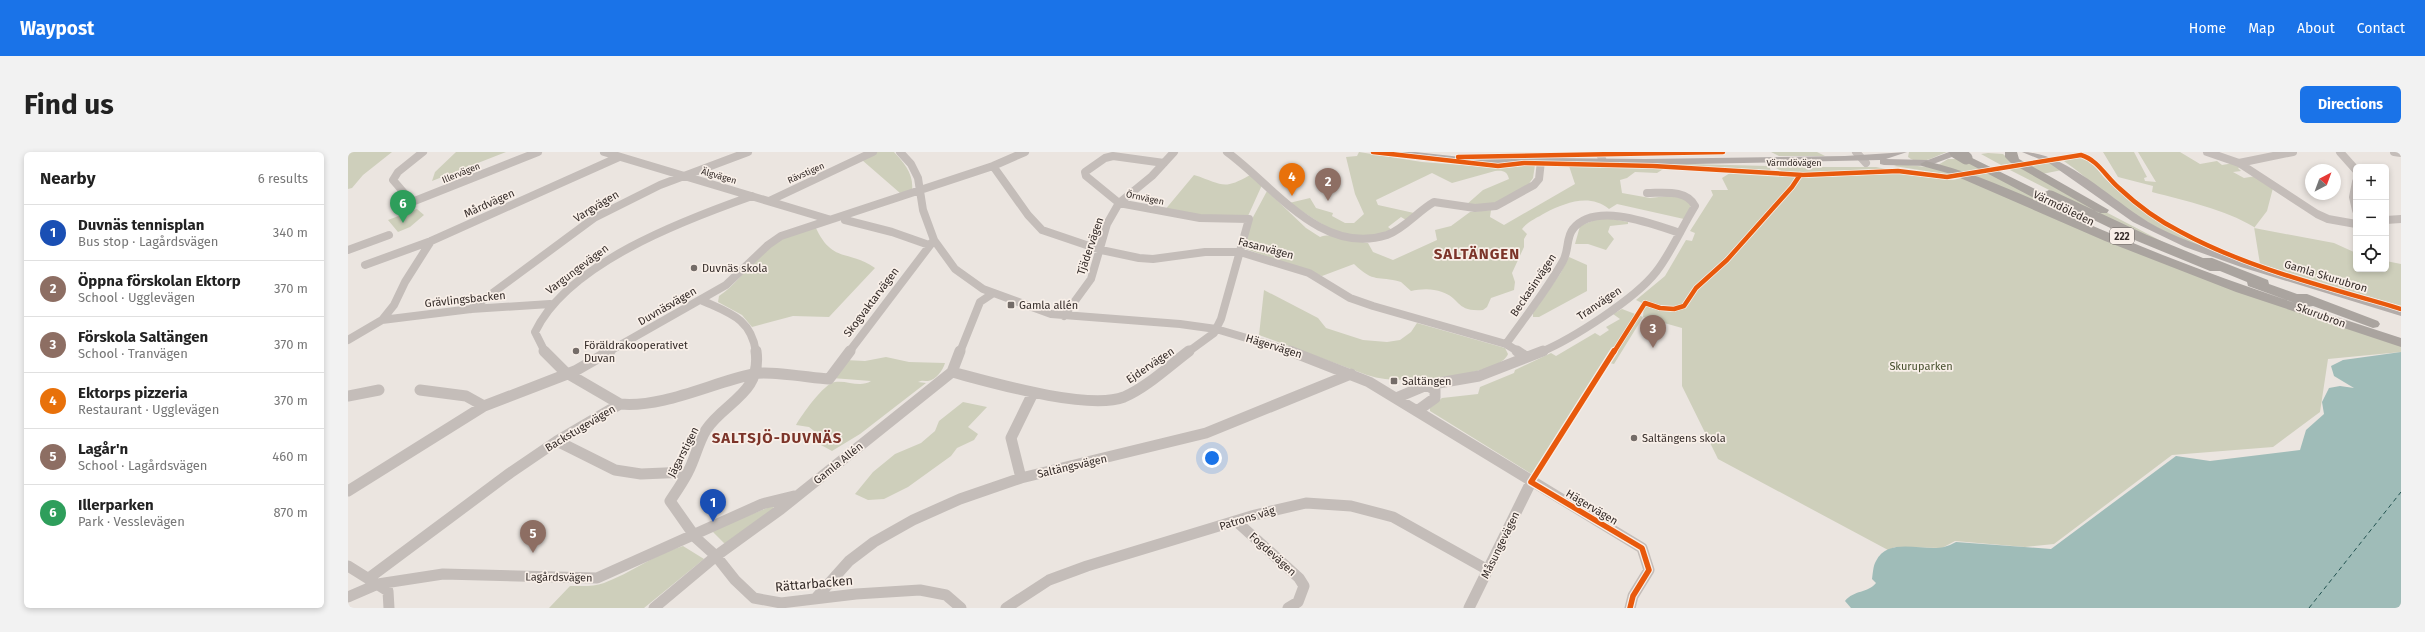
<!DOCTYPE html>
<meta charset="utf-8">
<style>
:root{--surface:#fff;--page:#f2f2f2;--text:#222;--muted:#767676;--line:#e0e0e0;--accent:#1a73e8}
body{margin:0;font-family:"Fira Sans",sans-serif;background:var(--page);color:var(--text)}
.controls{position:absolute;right:12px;top:12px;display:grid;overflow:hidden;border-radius:6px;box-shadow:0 2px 6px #0003}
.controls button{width:36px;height:36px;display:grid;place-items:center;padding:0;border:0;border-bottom:1px solid var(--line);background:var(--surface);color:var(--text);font:20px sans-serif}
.compass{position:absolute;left:1957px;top:12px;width:36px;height:36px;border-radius:50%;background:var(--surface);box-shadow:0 2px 6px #0003;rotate:41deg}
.you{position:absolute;left:864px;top:306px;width:14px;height:14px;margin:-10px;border:3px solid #fff;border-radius:50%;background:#1a73e8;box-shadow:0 0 0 6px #1a73e833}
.badge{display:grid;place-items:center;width:26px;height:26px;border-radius:50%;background:var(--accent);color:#fff;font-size:13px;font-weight:700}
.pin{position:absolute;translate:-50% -33px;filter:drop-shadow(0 1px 2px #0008)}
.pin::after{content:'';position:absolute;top:21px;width:14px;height:12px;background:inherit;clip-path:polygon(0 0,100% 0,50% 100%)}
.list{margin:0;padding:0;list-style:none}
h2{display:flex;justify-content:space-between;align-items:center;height:52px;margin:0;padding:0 16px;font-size:17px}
h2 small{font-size:13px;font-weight:400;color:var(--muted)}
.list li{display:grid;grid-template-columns:26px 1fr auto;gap:12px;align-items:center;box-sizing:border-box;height:56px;padding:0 16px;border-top:1px solid var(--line)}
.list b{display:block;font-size:15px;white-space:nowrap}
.list p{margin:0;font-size:13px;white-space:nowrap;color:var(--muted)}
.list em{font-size:13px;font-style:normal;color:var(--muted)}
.icon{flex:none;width:22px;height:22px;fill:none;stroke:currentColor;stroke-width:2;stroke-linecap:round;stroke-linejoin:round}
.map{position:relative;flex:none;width:2053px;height:456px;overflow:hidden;border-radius:6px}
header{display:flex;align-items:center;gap:24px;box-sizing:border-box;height:56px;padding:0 20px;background:var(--accent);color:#fff}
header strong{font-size:19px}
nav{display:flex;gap:22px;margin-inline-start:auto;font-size:14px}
.intro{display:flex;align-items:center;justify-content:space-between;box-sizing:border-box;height:96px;padding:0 24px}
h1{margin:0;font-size:28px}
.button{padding:10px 18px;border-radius:6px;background:var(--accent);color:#fff;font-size:14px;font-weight:700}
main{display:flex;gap:24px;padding:0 24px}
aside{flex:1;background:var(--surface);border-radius:6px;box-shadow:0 2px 6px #0003}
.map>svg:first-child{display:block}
.green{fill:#cecfbb}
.water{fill:#9fbcb8}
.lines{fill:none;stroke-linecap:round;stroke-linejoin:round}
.ferry{stroke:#225250;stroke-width:1;stroke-dasharray:4.5 3.5;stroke-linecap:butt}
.minor-far1{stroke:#c4bdb9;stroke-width:8}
.minor{stroke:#c4bdb9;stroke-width:11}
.major{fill:#b3aca9;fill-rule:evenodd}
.highway{fill:#aaa49f;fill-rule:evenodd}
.highway-bridge{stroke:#aaa49f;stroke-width:13}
.cycleway-far1-casing{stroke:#f8efe8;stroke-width:6}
.cycleway-casing{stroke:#f8efe8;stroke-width:8}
.cycleway-far1{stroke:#e8590c;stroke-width:4.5}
.cycleway{stroke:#e8590c;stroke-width:5.5}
.poi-dot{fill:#746c68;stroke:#f8efe8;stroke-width:1.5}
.labels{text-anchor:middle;stroke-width:3.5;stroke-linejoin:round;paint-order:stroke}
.far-street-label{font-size:9px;fill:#342b28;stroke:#f8efe8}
.shield{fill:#f8efe8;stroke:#6f6662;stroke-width:1}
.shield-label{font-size:10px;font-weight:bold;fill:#342b28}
.street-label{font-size:11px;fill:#342b28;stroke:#f8efe8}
.poi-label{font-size:11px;fill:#342b28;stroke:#f8efe8;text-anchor:start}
.park-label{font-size:11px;fill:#47502e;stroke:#f8efe8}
.near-street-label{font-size:13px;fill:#342b28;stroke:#f8efe8}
.district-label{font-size:15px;font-weight:bold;letter-spacing:1px;fill:#7c3429;stroke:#f8efe8}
</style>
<header>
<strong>Waypost</strong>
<nav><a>Home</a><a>Map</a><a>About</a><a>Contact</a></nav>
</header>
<div class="intro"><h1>Find us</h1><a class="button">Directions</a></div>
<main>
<aside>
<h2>Nearby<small>6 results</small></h2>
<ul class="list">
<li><span class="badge" style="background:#1a4fb4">1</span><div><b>Duvnäs tennisplan</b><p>Bus stop · Lagårdsvägen</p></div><em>340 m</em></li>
<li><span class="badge" style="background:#8d6e63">2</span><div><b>Öppna förskolan Ektorp</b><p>School · Ugglevägen</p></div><em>370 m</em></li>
<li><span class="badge" style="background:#8d6e63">3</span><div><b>Förskola Saltängen</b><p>School · Tranvägen</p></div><em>370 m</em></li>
<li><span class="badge" style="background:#e8710a">4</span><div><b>Ektorps pizzeria</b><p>Restaurant · Ugglevägen</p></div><em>370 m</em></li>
<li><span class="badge" style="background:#8d6e63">5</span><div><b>Lagår'n</b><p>School · Lagårdsvägen</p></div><em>460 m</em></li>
<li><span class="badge" style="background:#2e9e5b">6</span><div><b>Illerparken</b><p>Park · Vesslevägen</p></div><em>870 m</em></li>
</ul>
</aside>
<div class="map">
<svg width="2053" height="456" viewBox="0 0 2053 456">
<rect width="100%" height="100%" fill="#ebe5e0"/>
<path class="green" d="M0,0h44l-29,23 -11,13 -4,1z
M108,0h50l-74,29 3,-9z
M529,0h17c10,11 20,22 18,38l-12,3 -38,-33z
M1011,0l63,10 78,6 35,-3 -2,13 -5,7 -30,19 -32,1 17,-15 26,-11c-2,-8 -6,-9 -14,-8l-43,12 -20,-10 -56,27 2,5 36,8 -8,7 -5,-3 -13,10 4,3 -21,8 -32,-3 -50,-32 21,-5 6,10 17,5 -1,3 13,7h9l10,-9 -9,-20 -9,-37 11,-1z
M1423,0h46l8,4h-46z
M1561,0h38c-12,4 -26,15 -39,5z
M1755,0h31l13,25 -3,1 1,3 11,1 -18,-30h42l20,12 17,-3 5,4 12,-2 8,3 -4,2 3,3 -8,1 11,6 12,-2 17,12 -6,23 -13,17 80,15 22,10v16h30v-8l15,3v42l-141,-42 -6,-37c-30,-18 -68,-26 -102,-35l1,-6 -35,-9z
M1640,1l15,1 10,9 -12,2 -20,-11z
M1727,5c19,0 22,16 35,26 36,30 73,52 115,72 -39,-9 -80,-33 -113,-56 -17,-13 -33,-28 -51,-40z
M1600,7h13l20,10 -18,3 -25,-7z
M1700,10l14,8 -20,4 -15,-8z
M1302,11l119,3 2,5 -5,2z
M1551,12l46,5 12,5h-12l-51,-8z
M1221,14l96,2 -8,5 -22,-1 -8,6 -7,2 2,13 28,5 26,-3 16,9 -8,15 -67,-15 -8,5c-20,-16 -44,-6 -64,4 -8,5 -17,8 -23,16l5,5 -3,5v8l-12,26 3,9 -1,8 -23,8 -4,9 -4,3c-28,2 -22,-12 -41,-18 -10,-4 -22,-3 -31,-1l-10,-9c-24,-7 -26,2 -47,-18l-32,12 -79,-28 9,-29 15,-28 39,37 14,9c13,-5 34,5 48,6l5,9 20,8 44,-20 -2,-10 16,-4 19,-14 21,-2 -1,7 14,8 71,-41z
M1426,15h102l15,3 -106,3z
M1672,15l164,86 -121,-56 -55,-28z
M1382,21l90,4 84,-4 49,7 13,-3 58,27 377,141v7l-73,7 -8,53 -47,35 -101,8 -118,89 -29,3 -70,-6 -13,7 -47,-1 -7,3 -170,-91 -36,-73v-58l-39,-11 -29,47 -4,-1 -35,53 -37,62 -108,-67v-3l12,-10 36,-4 2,-7 34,-14 1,-3 36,-17 5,3 39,-23 5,3 9,-6 -3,-3 14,-8 -7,-5 9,-5 21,8 1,-13 -8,-4 29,-24 21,-36 6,1 3,-8 -5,-2 23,-36 -2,-5h17l-6,-12z
M1640,21l117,60 -134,-57z
M846,23c29,9 28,16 56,0l12,10 -14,31h-47l-37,-5z
M69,57l7,6 -14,12 -12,5 -10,-12z
M1254,65l26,5v2l-18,2 -2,6 6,7 -8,11 -18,-6h-13l5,-18z
M467,74c17,38 33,23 60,42l-46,49 -36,-1 -41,11 -10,-12 -24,-13 1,-6c23,-15 37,-44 61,-57 11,-5 24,-8 35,-13z
M1221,105l18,8v26l-48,26h-6v-4l27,-39z
M916,138l54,28 8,10 37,12 24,2 13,-2 11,-8 6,-9 88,25 3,6c-8,22 -102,28 -123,25 -6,-1 -12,-2 -18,-4l-108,-40z
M538,205l23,5 36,1c-2,7 -9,17 -17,18 -4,0 -6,-1 -10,1l8,1 -66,51 -28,17 -11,-6 2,-7 -14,-11 -13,-2c5,-9 28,-42 39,-43 12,-2 25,6 36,-1l-39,-3 13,-18 20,1z
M615,250l24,5 -19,20 10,7 -4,6 -17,8 -6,8 -43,31 -24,12 -16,1 -13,-6 18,-22 22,-18 26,-11 14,-12 4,-10z
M424,354l3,3 -47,34h-4l-11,-11 2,-3z
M335,394l21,13 -60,49h-95l21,-22c12,0 24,1 34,-3 27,-10 51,-29 79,-37z"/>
<path class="water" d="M2053,200v256h-550l-6,-7c9,-11 23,-8 31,-18l-4,-4c1,-6 1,-13 4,-18 12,-25 48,-9 68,-14 4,-1 8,-3 12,-5l95,7 125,-93 34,5 90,-11 6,-20 18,-16 -2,-12 7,-14 11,-2 14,2 -20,-12 -3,-10 12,-6z"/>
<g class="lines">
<path class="ferry" d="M1961,456l92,-116"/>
<path class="minor-far1" d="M75,0l-25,20 -5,8 19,22 126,-50
M256,0l224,67
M552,0l11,12 7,14 5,32 11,30 21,29 28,20 68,25 129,10 36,5 78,23
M879,0c47,34 94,104 160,83 17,-6 31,-24 47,-33l41,6 21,-2 38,-21 5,-6 2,-18
M1251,0l4,9
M1508,0l10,11
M1859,0l32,11 78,51 11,5 28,5
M1992,0l16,18
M2046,0l7,1
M816,11l-51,-7 -8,2 -20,14 1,4 33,27 81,15 49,1 -28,100 -7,14 -26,19
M1891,11l54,-11
M645,14l35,49 14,15 59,20 38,8 14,1 52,-7h35l69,21 41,25 23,8 133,38 13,8
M2008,30l-3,15 3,13
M421,49l104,-49
M497,68l47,12 37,13
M2038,68l15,-1
M0,98l41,-15
M17,113l66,-24 188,-84
M353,148c28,13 50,18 55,52
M123,157l123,-91 66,-33 88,-33
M716,164l27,-37 16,-55 12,-21 33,-27 22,-24
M34,168l89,-11 79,-5
M0,188l34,-20 12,-15 11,-23 26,-41
M1158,192c19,-27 41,-54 57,-83 6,-10 3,-24 10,-32 22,-28 80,-5 107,4
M197,200l-10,-20c33,-69 149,-112 217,-136
M260,200l118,-67 42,-40 13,-9 212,-70 32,-14
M501,200l85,-112
M612,200l20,-50 12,-8
M1193,200c31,-13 94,-53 115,-80 15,-19 26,-45 39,-66 -8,-17 -32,-13 -48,-13"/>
<path class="minor" d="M196,199l21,21 55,32
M408,199c6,43 -32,51 -50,79 -8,13 -11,29 -18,42 -5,10 -12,20 -18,29l26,37 20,18 19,24 19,18 27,5 75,-9 64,-4 26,5 15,13
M942,199l79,31 273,166 7,22 -16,26 -3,12
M1169,199l9,6
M604,220c38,10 136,39 172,25 23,-10 45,-31 65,-46
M72,238l46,6 18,10
M0,244l31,-6
M1048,246l31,-13 52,-9 64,-25
M1069,259l18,-13v-8l-8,-5
M209,289l58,29 26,4 47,-2
M673,326l-10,-40 22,-45
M0,339l136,-85 91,-35 35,-20
M888,369l63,57 5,8 -6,16 -10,6
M0,414l40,25 1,17
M21,426l141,-105 47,-32 63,-37c43,4 91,-21 133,-30 14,-4 59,4 76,5l21,-28
M0,445l30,-13 65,-10 154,4 165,-74 32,-8
M468,446l33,-37 25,-19 39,-22 47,-21 61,-21 185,-45 145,-59
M306,456l62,-52 65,-47 171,-137 8,-21
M658,456l43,-28 38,-14 168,-51 51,-12 45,3 42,11 95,53
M1121,456l62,-126"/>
<path class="major" d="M1035,0h32l46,5 184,2 200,-3 62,-4 -21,7 42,1 21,-8h16l-37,14 -44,-1 -4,-1v-4l-235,5 -184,-2 -73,-8z
M1674,0c40,0 84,42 117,64 24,17 55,27 83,37 59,21 119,37 179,55v8l-160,-49 -56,-20 -52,-25 -84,-59z"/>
<path class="highway" d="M1657,0h12l2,7 90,51 -2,3h-8l-88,-50 -6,-6z
M1618,3l77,38 6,-3 4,1 94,44 56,23h9l56,22 1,4 28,10h10l71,27 2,3 -2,3 -5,1 -60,-22 -7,1 95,31v9l-165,-55 -131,-51 -154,-67 -29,-8 -2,-2 6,-3c60,14 117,44 174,68 64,28 130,52 195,74l-47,-17 -1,-4 -27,-11h-10l-73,-30 -74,-36 -6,4 -4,-1 -91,-48 -2,-2z"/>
<path class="highway-bridge" d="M1608,0l10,6"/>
<g class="cycleway-far1-casing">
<path id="cycleway-far1" d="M1025,0l125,14 26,-3 129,3 150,9 95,-4 49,6 134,-22c17,5 25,22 38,33 18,17 40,33 62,44 68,37 146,55 220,77
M1110,5l265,-5
M1266,200l31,-49 15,5 14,1 10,-3 12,-18 31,-28 65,-73 8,-12"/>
</g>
<g class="cycleway-casing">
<path id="cycleway" d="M1266,199l-83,131 111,66 7,22 -16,26 -3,12"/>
</g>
<use href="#cycleway-far1" class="cycleway-far1"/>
<use href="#cycleway" class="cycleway"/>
</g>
<g class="poi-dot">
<circle cx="346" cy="116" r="4"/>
<rect x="659" y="149" width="8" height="8" rx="2"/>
<circle cx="228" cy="199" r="4"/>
<rect x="1042" y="225" width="8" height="8" rx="2"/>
<circle cx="1286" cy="286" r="4"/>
</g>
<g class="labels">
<g class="far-street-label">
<text x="1446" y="14">Värmdövägen</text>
<text transform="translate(113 21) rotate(-22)" y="3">Illervägen</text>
<text transform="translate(458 21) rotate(-24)" y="3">Rävstigen</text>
<text transform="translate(371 24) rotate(16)" y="3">Älgvägen</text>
<text transform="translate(797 46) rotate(12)" y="3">Örnvägen</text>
</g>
<rect class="shield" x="1762" y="76" width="24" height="16" rx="3"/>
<g class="shield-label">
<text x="1774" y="88">222</text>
</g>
<g class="street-label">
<text transform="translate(141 51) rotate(-24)" y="4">Mårdvägen</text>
<text transform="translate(248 54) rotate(-31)" y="4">Vargvägen</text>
<text transform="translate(1716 56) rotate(26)" y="4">Värmdöleden</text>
<text transform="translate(742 94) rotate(-71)" y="4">Tjädervägen</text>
<text transform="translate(918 96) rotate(15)" y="4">Fasanvägen</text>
<text transform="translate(229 117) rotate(-37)" y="4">Vargungevägen</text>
<text transform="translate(1978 124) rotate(17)" y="4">Gamla Skurubron</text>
<text transform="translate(1185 133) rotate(-56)" y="4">Beckasinvägen</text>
<text transform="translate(117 147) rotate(-6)" y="4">Grävlingsbacken</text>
<text transform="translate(523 150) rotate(-53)" y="4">Skogvaktarvägen</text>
<text transform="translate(1251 151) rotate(-34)" y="4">Tranvägen</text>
<text transform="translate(319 154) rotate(-30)" y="4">Duvnäsvägen</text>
<text transform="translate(1973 163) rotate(20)" y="4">Skurubron</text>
<text transform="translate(926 194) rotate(17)" y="4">Hägervägen</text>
<text transform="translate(802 213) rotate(-34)" y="4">Ejdervägen</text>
<text transform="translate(232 276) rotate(-31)" y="4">Backstugevägen</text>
<text transform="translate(335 300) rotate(-63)" y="4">Jägarstigen</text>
<text transform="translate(490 311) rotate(-39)" y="4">Gamla Allén</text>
<text transform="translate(724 314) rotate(-13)" y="4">Saltängsvägen</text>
<text transform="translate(1244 355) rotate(31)" y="4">Hägervägen</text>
<text transform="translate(899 366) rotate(-17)" y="4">Patrons väg</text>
<text transform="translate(1152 393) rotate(-64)" y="4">Måsungevägen</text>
<text transform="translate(925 402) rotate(42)" y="4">Fogdevägen</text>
<text transform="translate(211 425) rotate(1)" y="4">Lagårdsvägen</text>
</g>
<g class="poi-label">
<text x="354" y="120">Duvnäs skola</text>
<text x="671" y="157">Gamla allén</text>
<text x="236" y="197">Föräldrakooperativet<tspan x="236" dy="13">Duvan</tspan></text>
<text x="1054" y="233">Saltängen</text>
<text x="1294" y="290">Saltängens skola</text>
</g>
<g class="park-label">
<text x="1573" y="218">Skuruparken</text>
</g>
<g class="near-street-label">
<text transform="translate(466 431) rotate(-5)" y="5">Rättarbacken</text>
</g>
<g class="district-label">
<text x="1129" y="107">SALTÄNGEN</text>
<text x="429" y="291">SALTSJÖ-DUVNÄS</text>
</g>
</g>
</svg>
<div class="controls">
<button>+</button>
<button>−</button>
<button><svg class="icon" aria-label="locate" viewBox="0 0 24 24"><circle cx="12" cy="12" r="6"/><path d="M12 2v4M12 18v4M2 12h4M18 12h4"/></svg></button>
</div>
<svg class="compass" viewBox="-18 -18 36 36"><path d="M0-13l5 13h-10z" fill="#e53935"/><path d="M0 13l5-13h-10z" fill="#767676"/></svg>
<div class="you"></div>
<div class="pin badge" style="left:365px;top:370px;background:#1a4fb4">1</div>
<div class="pin badge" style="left:980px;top:49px;background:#8d6e63">2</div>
<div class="pin badge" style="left:1305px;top:196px;background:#8d6e63">3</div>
<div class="pin badge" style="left:944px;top:44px;background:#e8710a">4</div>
<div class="pin badge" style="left:185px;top:401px;background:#8d6e63">5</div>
<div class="pin badge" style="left:55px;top:71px;background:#2e9e5b">6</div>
</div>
</main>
